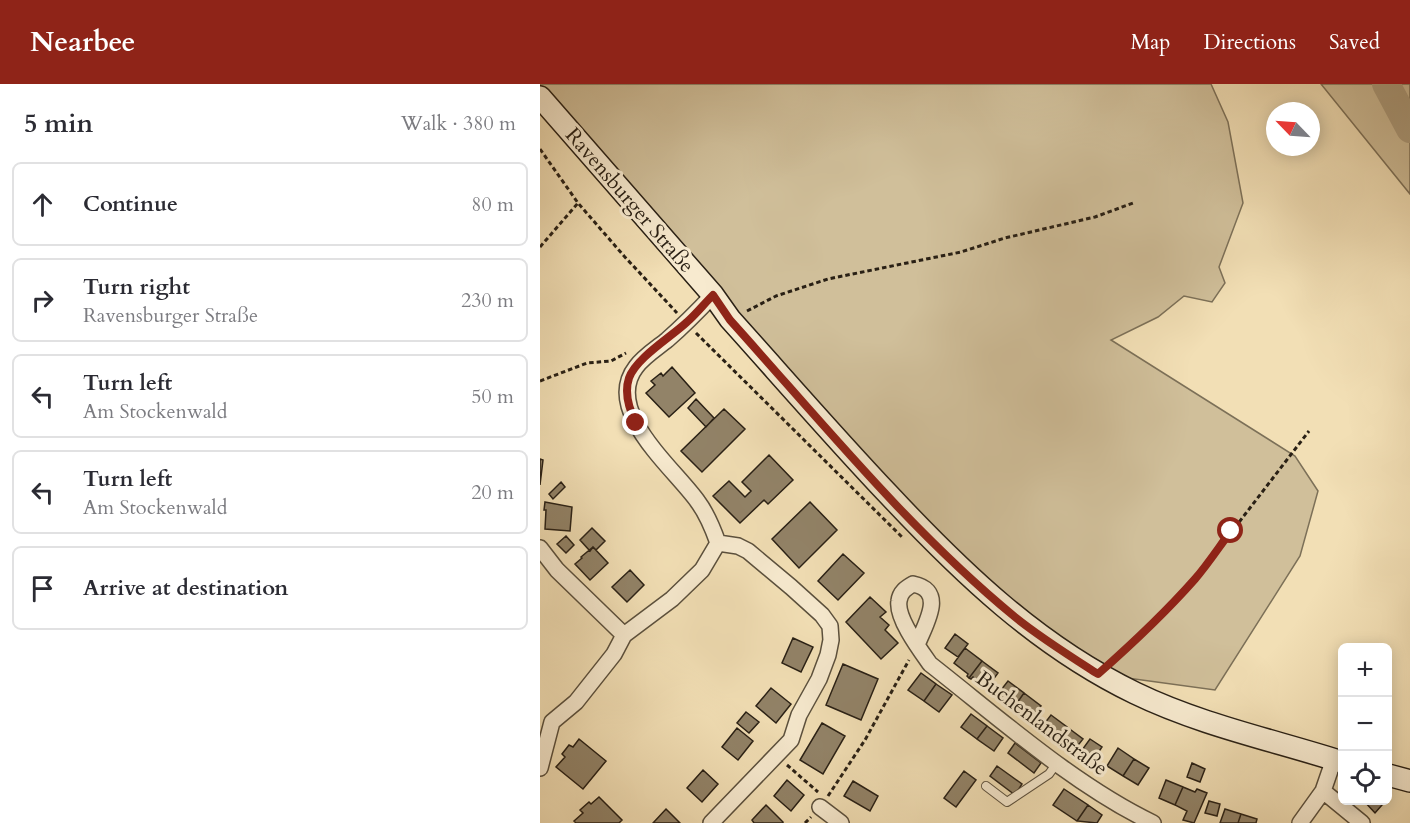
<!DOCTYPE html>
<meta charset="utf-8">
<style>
:root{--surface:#fff;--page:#f7f7f7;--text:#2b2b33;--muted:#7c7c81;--line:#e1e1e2;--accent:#8f2418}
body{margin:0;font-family:Cardo,serif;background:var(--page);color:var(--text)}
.controls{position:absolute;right:18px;bottom:18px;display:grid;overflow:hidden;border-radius:9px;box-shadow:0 3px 15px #0003}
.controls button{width:54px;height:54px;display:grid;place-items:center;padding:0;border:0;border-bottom:2px solid var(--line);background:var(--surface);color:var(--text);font:30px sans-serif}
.compass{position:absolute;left:726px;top:18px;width:54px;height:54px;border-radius:50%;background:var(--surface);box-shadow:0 3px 15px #0003;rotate:295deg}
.stop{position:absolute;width:18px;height:18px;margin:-14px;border:4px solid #8f2418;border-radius:50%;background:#fff}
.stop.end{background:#8f2418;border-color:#fff;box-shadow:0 2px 6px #0008}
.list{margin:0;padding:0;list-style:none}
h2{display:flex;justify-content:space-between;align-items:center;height:78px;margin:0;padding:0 24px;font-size:26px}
h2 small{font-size:20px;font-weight:400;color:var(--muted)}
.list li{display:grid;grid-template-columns:39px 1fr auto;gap:18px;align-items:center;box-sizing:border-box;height:84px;margin:0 12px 12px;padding:0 12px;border:2px solid var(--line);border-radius:9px}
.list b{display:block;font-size:22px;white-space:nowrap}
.list p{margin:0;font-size:20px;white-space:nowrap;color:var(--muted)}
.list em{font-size:20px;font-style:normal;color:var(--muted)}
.icon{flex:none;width:33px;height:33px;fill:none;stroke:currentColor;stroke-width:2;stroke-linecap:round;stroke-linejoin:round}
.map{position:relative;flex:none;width:870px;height:739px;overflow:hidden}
header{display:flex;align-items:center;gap:36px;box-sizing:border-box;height:84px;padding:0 30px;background:var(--accent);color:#fff}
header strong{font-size:28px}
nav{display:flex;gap:33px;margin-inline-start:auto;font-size:21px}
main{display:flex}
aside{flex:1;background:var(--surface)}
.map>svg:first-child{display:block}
.green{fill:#d0bf9a;stroke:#7c7058;stroke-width:1.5}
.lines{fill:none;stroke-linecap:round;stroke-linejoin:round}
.river{stroke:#ae9e7f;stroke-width:28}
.building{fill:#928368;stroke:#292015;stroke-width:1.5}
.lane-casing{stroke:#5b503d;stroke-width:10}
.street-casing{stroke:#5b503d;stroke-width:18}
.secondary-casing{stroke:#292015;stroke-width:24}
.path{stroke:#292015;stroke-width:3;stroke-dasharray:4.5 3;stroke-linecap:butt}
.lane{stroke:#f7eacf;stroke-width:8}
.street{stroke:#f7eacf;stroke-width:15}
.secondary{stroke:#f7eacf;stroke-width:21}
.route{stroke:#8f2418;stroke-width:8}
.labels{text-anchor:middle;stroke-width:6;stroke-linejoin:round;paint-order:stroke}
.street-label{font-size:21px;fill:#292015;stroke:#f7eacf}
</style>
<header>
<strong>Nearbee</strong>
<nav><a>Map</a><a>Directions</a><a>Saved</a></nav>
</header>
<main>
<aside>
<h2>5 min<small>Walk · 380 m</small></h2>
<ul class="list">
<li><svg class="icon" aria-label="ahead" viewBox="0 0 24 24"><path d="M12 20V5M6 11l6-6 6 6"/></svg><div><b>Continue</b></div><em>80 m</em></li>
<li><svg class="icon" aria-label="right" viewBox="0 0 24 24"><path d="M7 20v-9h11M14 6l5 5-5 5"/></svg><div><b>Turn right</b><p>Ravensburger Straße</p></div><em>230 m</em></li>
<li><svg class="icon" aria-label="left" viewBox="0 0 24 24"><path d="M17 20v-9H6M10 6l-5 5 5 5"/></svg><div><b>Turn left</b><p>Am Stockenwald</p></div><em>50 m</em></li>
<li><svg class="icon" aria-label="left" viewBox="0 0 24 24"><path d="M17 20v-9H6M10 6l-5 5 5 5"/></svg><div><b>Turn left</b><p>Am Stockenwald</p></div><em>20 m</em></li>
<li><svg class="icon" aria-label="arrive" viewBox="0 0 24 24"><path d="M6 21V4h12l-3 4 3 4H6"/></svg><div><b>Arrive at destination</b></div></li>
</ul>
</aside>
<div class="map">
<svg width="870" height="739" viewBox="0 0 870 739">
<rect width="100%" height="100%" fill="#f2dfb5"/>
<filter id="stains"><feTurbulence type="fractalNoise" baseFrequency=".00333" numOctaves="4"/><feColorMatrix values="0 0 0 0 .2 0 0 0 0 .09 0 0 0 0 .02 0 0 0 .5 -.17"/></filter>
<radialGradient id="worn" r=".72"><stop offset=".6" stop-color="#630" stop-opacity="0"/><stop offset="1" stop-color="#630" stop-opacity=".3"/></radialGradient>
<path class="green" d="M0,0h671l17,38 15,81 -24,64 6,16 -13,19 -28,-6 -26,21 -47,23 184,116 23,35 -18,65 -85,134 -117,-16 -118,-87 -440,-490z
M781,0h89v110z"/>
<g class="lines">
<path class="river" d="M846,0l24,45"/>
</g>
<path class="building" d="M132,283l23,26 -26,24 -23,-24 9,-8 -4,-4 10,-8 2,3z
M156,315l18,19 -8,9 -18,-19z
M184,325l21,20 -43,43 -21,-21z
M229,371l24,25 -25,24 -4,-4 -24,23 -27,-27 16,-15 16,16 6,-6 -9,-9z
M0,375l3,1 -3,25z
M21,398l4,5 -12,12 -4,-5z
M5,418l27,5 -2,24 -25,-2 1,-19h-2z
M270,418l27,28 -38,38 -27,-29z
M52,444l13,13 -9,9 -3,-3 -3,4 -10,-11z
M26,452l8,9 -8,8 -9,-9z
M53,463l15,16 -18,17 -15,-16 7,-6 -1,-1z
M303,470l21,19 -26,27 -20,-19z
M90,486l14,15 -17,17 -15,-15z
M330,513l16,15 -6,5 9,8 -4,5 13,13 -17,16 -35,-37z
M415,550l13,10 -10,13 -13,-9z
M253,554l20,9 -12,25 -19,-9z
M425,564l17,13 -13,17 -2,-2 1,-2 -14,-11z
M442,577l16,12 -11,15 -14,-11 -2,2 -2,-1z
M303,580l35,15 -17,41 -35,-15z
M381,589l15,11 -12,17 -16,-11z
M468,597l16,12 -12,17 -2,-2 1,-2 -14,-11z
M396,600l16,11 -13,17 -15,-11z
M231,604l20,16 -15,19 -20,-17z
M484,609l17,13 -11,14 -15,-11 -1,2 -2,-1z
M206,628l13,10 -10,11 -12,-10z
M431,630l16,12 -10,13 -16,-12z
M511,631l16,12 -10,13 -16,-12z
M282,639l23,13 -22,38 -23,-14z
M447,642l16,12 -9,13 -17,-12z
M527,643l16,12 -11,14 -15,-13z
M197,644l16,13 -15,19 -16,-13z
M39,655l27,22 -23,28 -27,-22 9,-10 -3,-3 7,-9 4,2z
M550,655l12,8 -8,12 -12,-9z
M475,659l26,20 -7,10 -26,-20z
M578,664l16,11 -11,17 -16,-10z
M594,675l15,9 -11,17 -15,-9z
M652,679l13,6 -5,13 -13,-5z
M457,682l25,18 -7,11 -25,-19z
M163,686l15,14 -16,18 -15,-14z
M424,687l12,9 -20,27 -12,-9z
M247,696l17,15 -13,16 -17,-15z
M626,696l17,7 -8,18 -16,-7z
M313,697l25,15 -8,15 -26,-15z
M643,703l12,5 2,-3 10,4 -13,30 -11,-3 4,-9 -12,-6z
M524,705l24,16 -11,16 -24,-16z
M59,713l23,23 -3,3h-43l-2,-2 9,-8 -3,-3 9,-8 2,2z
M823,716h15l4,5 -7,8z
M669,717l11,3 -3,12 -12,-3z
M226,721l17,17v1h-29l-2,-3z
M548,721l14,10 -5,8 -20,-2z
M126,725l14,14h-27z
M685,725l16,5 -3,9h-18z
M701,730l16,5 -1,4h-18z"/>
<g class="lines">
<g class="lane-casing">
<path id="lane" d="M446,702l21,16 42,-28 8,-11"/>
</g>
<g class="street-casing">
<path id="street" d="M173,211c-15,16 -30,31 -46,45 -10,8 -24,17 -31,27 -34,44 39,102 62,135 9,12 15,27 20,41
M0,464l17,22 67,65
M377,561c8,-21 30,-54 -4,-61 -7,4 -13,8 -14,17 -3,17 21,49 31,63 69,54 144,121 223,159
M0,684l12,-46 24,-20 38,-48 10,-19 48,-36 30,-29 16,-27
M783,707l39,32
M280,723l21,16
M171,739l80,-83 8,-25 20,-36 9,-24 3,-15 -1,-14 -8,-11 -31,-28 -43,-36 -10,-5 -20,-3
M760,739l23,-32 11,-32"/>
</g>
<g class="secondary-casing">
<path id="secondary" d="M0,13l173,198 17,24c53,59 105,119 159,176 73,78 149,151 246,198 66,32 138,47 207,69
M848,691l22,6"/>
</g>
<path class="path" d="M0,65l38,54 46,53 53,57
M0,163l38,-44
M207,227l29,-15 52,-17 133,-27 44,-14 90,-21 38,-14
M156,249l206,204
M0,297l47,-18 24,-2 15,-8
M573,576l29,-26 55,-57 112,-146
M247,681l31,27
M288,712l37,-56 44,-80
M265,739l6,-6"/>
<use href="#lane" class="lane"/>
<use href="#street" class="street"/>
<use href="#secondary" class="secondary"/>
</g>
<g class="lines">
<path class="route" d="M96,339c-7,-14 -12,-30 -7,-45 7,-20 42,-41 58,-56 9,-8 17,-18 26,-27l17,25c91,101 179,210 285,297 26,21 55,39 83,57 34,-30 67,-61 97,-95 13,-15 24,-32 36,-48"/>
</g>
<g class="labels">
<g class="street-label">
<text transform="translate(90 116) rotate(49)" y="7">Ravensburger Straße</text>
<text transform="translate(502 639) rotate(37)" y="7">Buchenlandstraße</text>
</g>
</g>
<rect width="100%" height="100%" filter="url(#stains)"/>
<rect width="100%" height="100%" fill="url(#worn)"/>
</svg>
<div class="controls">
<button>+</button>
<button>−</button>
<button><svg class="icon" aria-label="locate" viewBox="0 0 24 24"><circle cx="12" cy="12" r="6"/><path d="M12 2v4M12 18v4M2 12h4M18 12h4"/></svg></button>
</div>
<svg class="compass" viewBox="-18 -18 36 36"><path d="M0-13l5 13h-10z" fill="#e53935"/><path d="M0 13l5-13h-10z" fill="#7c7c81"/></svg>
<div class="stop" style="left:691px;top:447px"></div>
<div class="stop end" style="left:96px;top:339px"></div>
</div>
</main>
